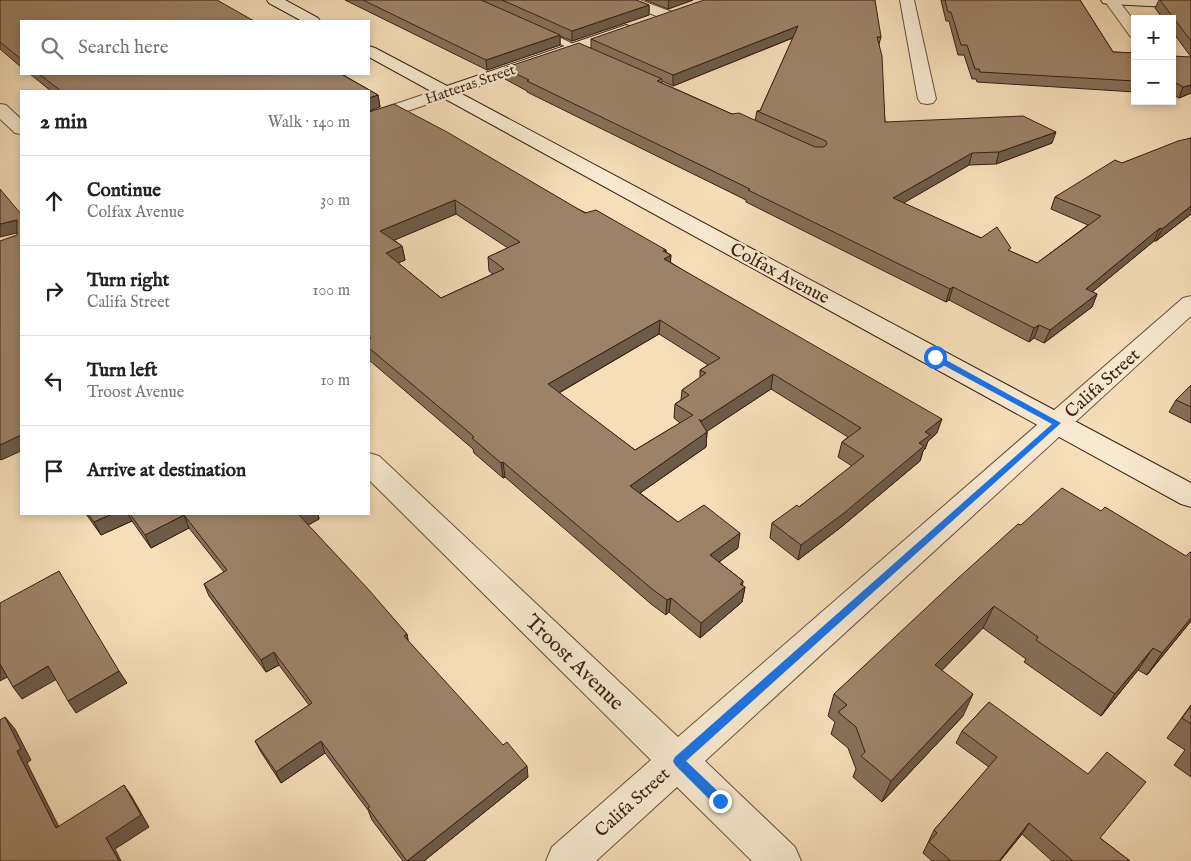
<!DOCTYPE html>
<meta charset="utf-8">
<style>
:root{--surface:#fff;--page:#f2f2f2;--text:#222;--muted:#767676;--line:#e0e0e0}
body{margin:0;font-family:"IM FELL English",serif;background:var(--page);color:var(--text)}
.controls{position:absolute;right:15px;top:15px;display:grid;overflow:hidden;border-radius:0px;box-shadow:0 2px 8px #0003}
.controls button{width:45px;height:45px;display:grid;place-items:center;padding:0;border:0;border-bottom:1px solid var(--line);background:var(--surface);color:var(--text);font:25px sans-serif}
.stop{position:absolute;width:15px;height:15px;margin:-11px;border:4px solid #1a73e8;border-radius:50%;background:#fff}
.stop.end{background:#1a73e8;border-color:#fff;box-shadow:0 1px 5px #0008}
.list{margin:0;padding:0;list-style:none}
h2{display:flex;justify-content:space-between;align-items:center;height:65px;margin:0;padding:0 20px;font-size:21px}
h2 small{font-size:16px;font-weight:400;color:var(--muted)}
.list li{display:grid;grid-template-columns:32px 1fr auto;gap:15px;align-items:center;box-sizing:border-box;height:90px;padding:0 20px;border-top:1px solid var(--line)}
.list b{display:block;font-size:19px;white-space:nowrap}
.list p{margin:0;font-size:16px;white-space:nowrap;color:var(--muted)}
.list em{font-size:16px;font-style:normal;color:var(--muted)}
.icon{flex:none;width:28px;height:28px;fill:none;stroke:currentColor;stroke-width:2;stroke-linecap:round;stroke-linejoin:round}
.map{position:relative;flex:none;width:1191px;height:861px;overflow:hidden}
.search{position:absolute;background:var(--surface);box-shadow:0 2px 8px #0003;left:20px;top:20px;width:350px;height:55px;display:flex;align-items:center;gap:12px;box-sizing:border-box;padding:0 18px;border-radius:0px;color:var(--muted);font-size:19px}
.panel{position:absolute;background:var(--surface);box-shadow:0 2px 8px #0003;left:20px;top:90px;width:350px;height:425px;border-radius:0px}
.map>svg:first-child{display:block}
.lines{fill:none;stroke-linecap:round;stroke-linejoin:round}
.lane-casing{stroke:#6a4f3c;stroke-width:3}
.street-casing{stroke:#6a4f3c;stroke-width:2}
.secondary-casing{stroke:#3b1f12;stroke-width:2}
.lane{fill:#f8ead1;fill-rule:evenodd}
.street{fill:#f8ead1;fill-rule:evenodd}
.secondary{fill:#f8ead1;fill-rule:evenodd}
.wall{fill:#867059;stroke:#3b1f12;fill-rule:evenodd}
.shaded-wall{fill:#6d5b49;stroke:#3b1f12}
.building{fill:#9c8268;stroke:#3b1f12;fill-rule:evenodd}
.route{fill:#1a73e8}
.labels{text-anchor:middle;stroke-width:4.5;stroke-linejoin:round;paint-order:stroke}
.far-street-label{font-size:15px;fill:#3b1f12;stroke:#f8ead1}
.street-label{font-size:18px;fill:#3b1f12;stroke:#f8ead1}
.near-street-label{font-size:21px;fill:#3b1f12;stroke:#f8ead1}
</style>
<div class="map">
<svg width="1191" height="861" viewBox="0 0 1191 861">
<rect width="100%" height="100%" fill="#f5deb8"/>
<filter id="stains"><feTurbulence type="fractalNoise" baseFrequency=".004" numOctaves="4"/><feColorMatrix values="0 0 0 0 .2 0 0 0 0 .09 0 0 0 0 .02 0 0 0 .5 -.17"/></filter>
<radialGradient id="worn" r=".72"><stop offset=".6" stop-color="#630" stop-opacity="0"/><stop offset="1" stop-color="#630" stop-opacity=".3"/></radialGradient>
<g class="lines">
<g class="lane-casing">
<path id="lane" d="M540,31h6l46,22 -7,2 -45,-20z"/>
</g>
<g class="street-casing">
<path id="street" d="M620,0h20l32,12 2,3 -2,3h-10l-40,-15z
M900,0h14l22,99 -3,4 -6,1 -6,-1 -3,-4z
M1104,0h14l17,22v16l-5,-2z
M446,87l6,1 3,4 -3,4 -83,28v-11z
M0,104l6,1 15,14v15l-6,-1 -15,-14z
M1191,296v20l-486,445 90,86 6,14h-49l-75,-74 -81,74h-50l6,-14 99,-87 -282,-280v-27l10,3 299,281 505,-439z"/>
</g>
<g class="secondary-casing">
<path id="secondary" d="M267,0h18l33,18 2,3h-18l-33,-18z
M1101,0h90v8l-83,-4 -5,-1z
M626,25l5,2 3,3 -3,3 -171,60 731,390v24l-10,-3 -812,-447v-11l6,2 72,38z"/>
</g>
<use href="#lane" class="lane"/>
<use href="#street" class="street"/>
<use href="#secondary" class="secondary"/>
</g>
<path class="wall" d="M0,0l21,21v46l-21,-18z
M345,0h291l13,5v10l-77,26 -12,-5v9l-73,25z
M645,0h48l-25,9z
M941,0h139l33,52 22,1v39l-158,-10 -1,-3h-4l-8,-24h-6l-9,-34h-3z
M1159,0h32v57l-19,-26v-12h-9l-8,-11z
M881,37l-2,7 6,78 167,21 -56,21 -27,1 -66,38 134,60 51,-38 -37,-16 4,-12 67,-34 69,-25v76l-35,27h-2l-62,51 5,2 -5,13 -48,36 -10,-5 -5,4 -80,-42 -3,2 -200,-100v-2l-219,-108v-1l-22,-12 -1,-11 87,-20v-9zM793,38l-33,73h-3l-2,10 -23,-7 -70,-31v-2l11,5z
M1172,56l19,37 -12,5 -7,-4z
M30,74h315v2l33,19 2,12 -11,-16h-318z
M369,112l297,138v2l5,3 -1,7 267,171 -9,8 -3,8 -2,2 -3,10 -80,67 -42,32 -28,-22 2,-15 27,-16 53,-41 -14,-9 4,-15 6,-5 -77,-48 -64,42v1l-1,15 -66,46 38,29 60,26 -19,14 24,19 -1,5 3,1 -3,15 -42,36 -31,-26 -3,3 -15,-11 -146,-127 -2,1 -29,-25 -1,-4 -104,-89zM456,214l52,34 -20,9 1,14 4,3 -52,24 -43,-35 7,-3 -3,-14 -8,-6zM659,334l49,31 -8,5v8l-18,12 -1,10 -6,4 -1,14 6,5 -45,27 -76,-57z
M1191,385v38l-22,-11 7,-12z
M86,514h232l1,5 -11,6 99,109 1,7 120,136 -104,84h-21l-31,-41 -4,-10 -43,-57 -44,30 -20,-31 -6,-11 54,-36 -30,-40 -13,7 -57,-76 -5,-12 20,-12 -35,-44 -38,20 -19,-27 -31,14z
M1021,525l170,96 -44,54 -9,-5 -37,46 -77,-54 2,-3 -43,-31 -41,42 21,46 -81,86 -29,-25 3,-8 -8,-21 -17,-14 4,-12 -7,-6 6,-22z
M989,702l111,136 30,23h-78l-30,-27 -22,27h-68l-9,-8 11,-23 55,-63 -33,-24 6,-12z
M1191,705v72l-17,-12 11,-15 -18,-12z"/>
<path class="shaded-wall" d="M669,0h24l-25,9z
M649,5v10l-77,26v-10z
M798,26l-1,10 -124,50v-11z
M560,35v10l-73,25 -1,-10z
M1191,85v8l-12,5 4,-11z
M378,95l2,12 -11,4v-13z
M1056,132l-4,11 -56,21 3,-12z
M972,153l-3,12 -79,46 3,-13z
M455,200l1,14 -73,31 -3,-14z
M1191,206v8l-35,27 6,-12z
M17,220l4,12 -21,5v-13z
M1160,228l-6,13 -74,61 6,-13z
M402,246l3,14 -17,7 -2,-14z
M666,250l-1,8 6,-3 -1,14 -7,4v-22z
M953,287l-4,13 -3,2 4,-13z
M1097,294l-5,13 -48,36 6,-13z
M660,320l-1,14 -111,65v-15z
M1039,325l-5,13 -5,4 5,-14z
M773,374l-2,15 -71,47 1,-15z
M942,419l-5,14 -9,8 -3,8 -2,2 -3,10 -80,67 -42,32 3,-15 124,-113z
M707,432l-1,15 -76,53v-14z
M21,435v16l-20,9 -1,-1v-14z
M503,462l2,15 -2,1 -2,-15z
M112,514h16l4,7 -31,14 -7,-13z
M302,514h16l1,5 -16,9 -4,-13z
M184,515l5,13 -38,20 -6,-13z
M740,533l-2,15 -30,22 2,-15z
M743,581l-1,9 3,-3 -3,15 -42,36 1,-15z
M671,598l-2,14 -3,3 1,-15z
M994,606l-11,22 -57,59 9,-22z
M1191,618v3l-44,54 15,-22z
M407,634l2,12 -5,-10z
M1153,648l-15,22 -37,46 14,-22z
M274,652l5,13 -13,7 -5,-12z
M0,664l9,12 -9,5z
M48,666l9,13 -35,20 -9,-12z
M119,671l8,12 -51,30 -8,-12z
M973,694l-10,22 -81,86 9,-21z
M5,717l10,12 16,31 -4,3 38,76 -9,-11 -39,-77z
M321,741l4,12 -44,30 -5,-11z
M527,766l1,11 -104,84h-17z
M124,785l8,12 17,30 -34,22 6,12h-2l-13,-23z
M1029,823l-7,11 -22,27h-1z"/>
<path class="building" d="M0,0h217l37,21h-233v38l-21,-17z
M363,0h118l79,35 -74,25z
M502,0h134l13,5 -77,26z
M704,0h171l6,37h-4l5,19 3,66 138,-6 33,16 -57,20 -27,1 -79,45 88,40 16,-11 14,21 -3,2 29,13 64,-47 -46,-19 60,-37 7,3 56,-22 13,-3v68l-29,23 -2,-1 -74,61 11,5 -47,36 -11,-5 -5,3 -81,-41 -3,2 -202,-99 2,-1 -223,-108 2,-1 -25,-12 75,-25 83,36 -5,2 75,33 7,-1 76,34h9l3,-3 -1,-3 -69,-30h3l38,-85 -125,49 -82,-36z
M945,0h135l33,52 22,1v28l-155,-9 -1,-3h-4l-8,-24h-6l-10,-33h-3z
M1160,0h31v41z
M1172,56l19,1v28l-8,2 -5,-3 -6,-1z
M39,74h302l37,21 -9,3v-7h-308z
M394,104l53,28 138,81 11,-3 70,40 -3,1 8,4 -7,4 278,160 -17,13 5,3 -11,8 5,3 -80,67 -43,32 -29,-22 25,-18 2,2 65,-51 -22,-14 19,-14 -88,-54 -72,47 -2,-2 8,13 -77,54 48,36 26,-17 36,28 -30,22 33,26 -3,3 5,3 -44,36 -30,-25 -4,2 -15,-11 -149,-127 -2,1 -29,-25 2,-1 -3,-3 -102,-86v-9l2,-1 -2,-1v-225zM455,200l65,42 -32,15 16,12 -63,29 -55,-45 16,-7 -22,-15zM660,320l60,38 -20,12 6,3 -24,17 7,5 -14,9 18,11 -58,35 -87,-66z
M0,189l21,25v221l-21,10v-204l17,-6v-15l-17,4z
M1191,385v22l-15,-7z
M1062,488l39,23 4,-4 81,49 4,-4h1v66l-29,35 -9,-5 -38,46 -79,-54 2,-3 -44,-31 -59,59 38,29 -82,87 -30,-25 4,-4 -9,-25 -18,-15 9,-7 -13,-11 122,-114 62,-56 3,1z
M88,514h24l-18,8z
M130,514h172l-3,1 70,75 38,44 -3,2 99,109 4,-3 20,24 -120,95 -39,-53 2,-1 -49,-66 -45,31 -21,-31 57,-38 -38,-51 -13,8 -57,-76 23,-14 -43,-55 -39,20z
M59,571l60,100 -51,30 -20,-35 -35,21 -13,-23v-61z
M989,702l99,72 19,-22 39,30 -46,56 30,23h-57l-44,-38 -30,38h-48l-22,-19 8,-9 -3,-3 63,-73 -35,-26z
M1191,706v18l-9,-6z
M5,717l16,32 -4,2 39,77 68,-43 17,30 -35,23 13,23h-119v-141z"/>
<path class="route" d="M932,355h5l124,68 -375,338 38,36 1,4 -1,4 -4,1 -5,-1 -40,-40 -2,-4 2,-4 377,-333 -120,-65z"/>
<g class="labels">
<g class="far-street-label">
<text transform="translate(470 84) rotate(-19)" y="5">Hatteras Street</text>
</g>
<g class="street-label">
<text transform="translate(780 273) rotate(28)" y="6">Colfax Avenue</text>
<text transform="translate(1102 383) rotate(-42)" y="6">Califa Street</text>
<text transform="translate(632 802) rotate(-42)" y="6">Califa Street</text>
</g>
<g class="near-street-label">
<text transform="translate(575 662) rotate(44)" y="7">Troost Avenue</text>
</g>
</g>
<rect width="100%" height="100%" filter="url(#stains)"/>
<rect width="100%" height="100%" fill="url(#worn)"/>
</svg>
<div class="controls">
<button>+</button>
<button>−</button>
</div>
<div class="stop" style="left:935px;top:357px"></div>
<div class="stop end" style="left:720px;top:801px"></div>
<div class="search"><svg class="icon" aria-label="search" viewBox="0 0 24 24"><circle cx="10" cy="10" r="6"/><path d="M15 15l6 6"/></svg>Search here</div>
<section class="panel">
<h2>2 min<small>Walk · 140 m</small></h2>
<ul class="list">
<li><svg class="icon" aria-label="ahead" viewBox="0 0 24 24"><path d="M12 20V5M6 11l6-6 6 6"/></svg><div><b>Continue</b><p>Colfax Avenue</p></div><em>30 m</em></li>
<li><svg class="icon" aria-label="right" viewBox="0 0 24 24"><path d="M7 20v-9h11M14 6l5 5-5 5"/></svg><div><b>Turn right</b><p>Califa Street</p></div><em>100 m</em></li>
<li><svg class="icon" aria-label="left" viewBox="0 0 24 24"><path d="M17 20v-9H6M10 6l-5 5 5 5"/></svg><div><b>Turn left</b><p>Troost Avenue</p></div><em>10 m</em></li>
<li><svg class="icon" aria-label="arrive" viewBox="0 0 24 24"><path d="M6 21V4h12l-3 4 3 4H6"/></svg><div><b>Arrive at destination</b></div></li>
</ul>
</section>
</div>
